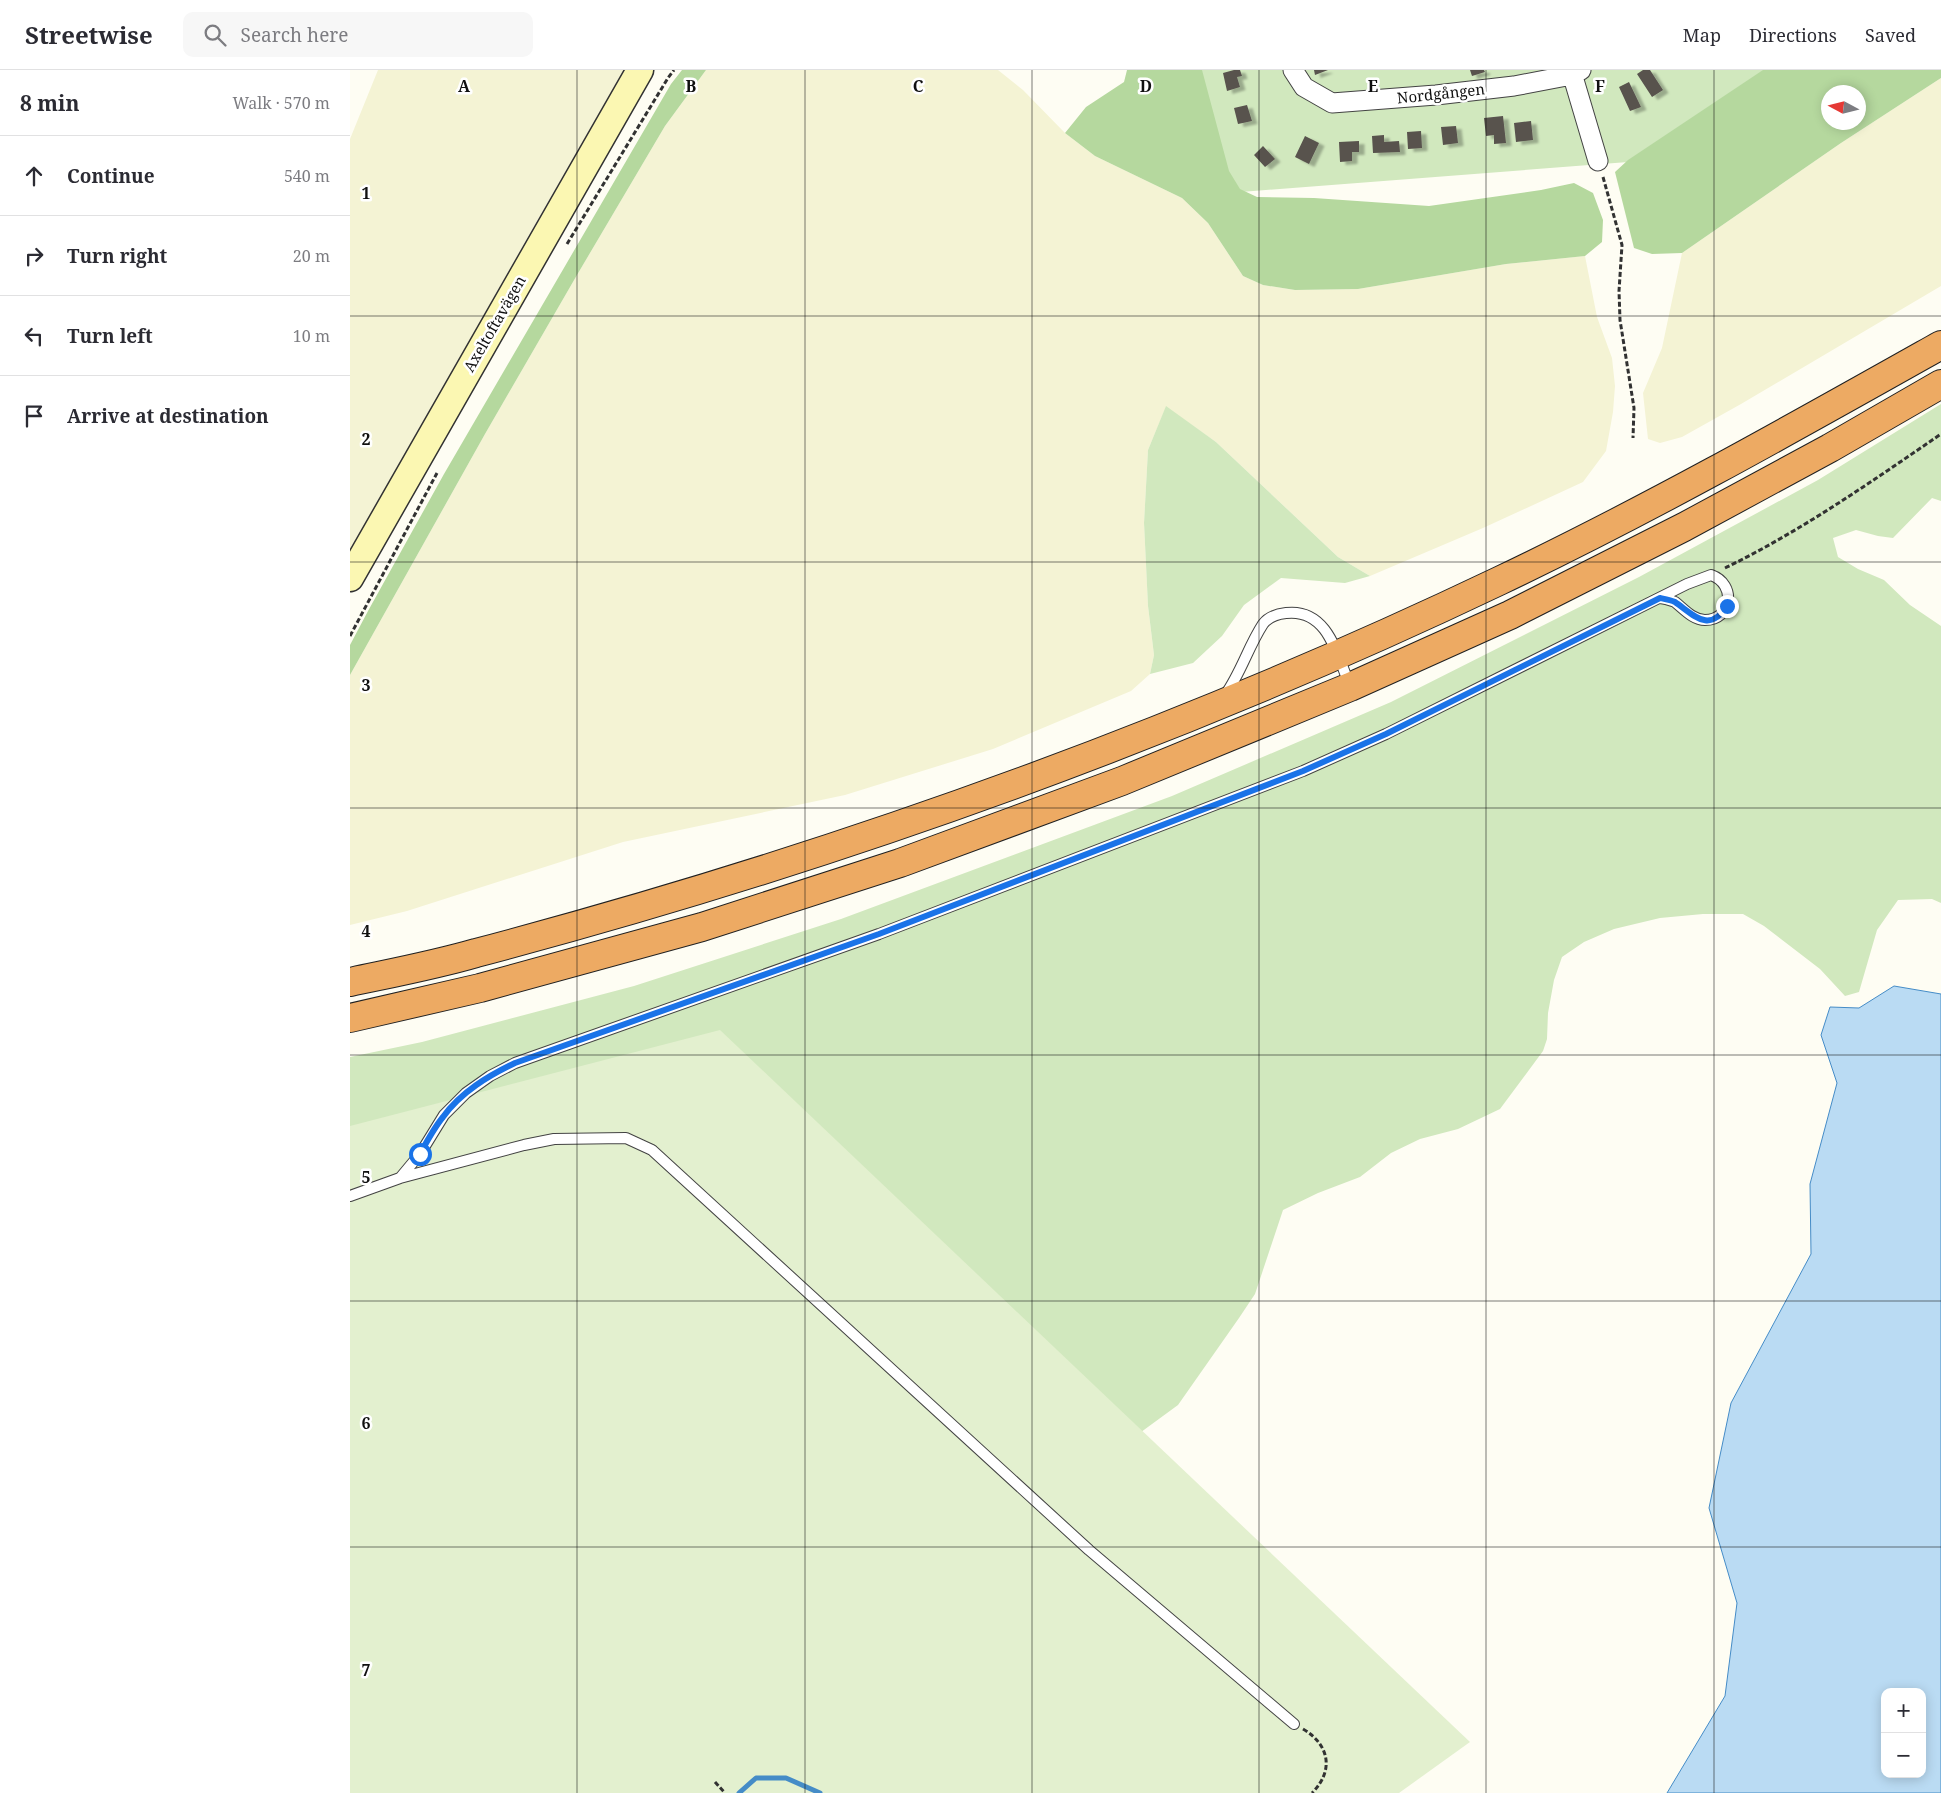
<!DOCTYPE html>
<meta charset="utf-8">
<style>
:root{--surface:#fff;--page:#f7f7f7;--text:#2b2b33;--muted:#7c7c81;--line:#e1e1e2}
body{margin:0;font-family:"Noto Serif",serif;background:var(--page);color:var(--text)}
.controls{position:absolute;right:15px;bottom:15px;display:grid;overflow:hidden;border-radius:10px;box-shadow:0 2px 12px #0003}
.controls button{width:45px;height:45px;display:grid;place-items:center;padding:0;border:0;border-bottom:1px solid var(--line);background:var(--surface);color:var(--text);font:25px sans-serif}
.compass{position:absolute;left:1471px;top:15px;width:45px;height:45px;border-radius:50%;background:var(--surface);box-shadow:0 2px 12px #0003;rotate:277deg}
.stop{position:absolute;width:15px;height:15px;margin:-11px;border:4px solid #1a73e8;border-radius:50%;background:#fff}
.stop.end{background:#1a73e8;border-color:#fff;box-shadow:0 1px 5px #0008}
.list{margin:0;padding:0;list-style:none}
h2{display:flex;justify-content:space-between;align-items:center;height:65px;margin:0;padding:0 20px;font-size:21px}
h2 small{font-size:16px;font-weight:400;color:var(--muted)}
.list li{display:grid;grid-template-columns:32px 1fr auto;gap:15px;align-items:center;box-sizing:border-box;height:80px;padding:0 20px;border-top:1px solid var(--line)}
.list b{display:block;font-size:19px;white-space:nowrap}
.list em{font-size:16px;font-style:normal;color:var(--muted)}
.icon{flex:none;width:28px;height:28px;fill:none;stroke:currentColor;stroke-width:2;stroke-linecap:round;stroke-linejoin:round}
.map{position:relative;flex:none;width:1591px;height:1723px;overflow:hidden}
header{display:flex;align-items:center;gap:30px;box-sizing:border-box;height:70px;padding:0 25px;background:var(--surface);border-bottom:1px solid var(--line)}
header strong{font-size:24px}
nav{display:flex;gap:28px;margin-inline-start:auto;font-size:18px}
.search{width:350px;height:45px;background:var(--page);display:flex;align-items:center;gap:12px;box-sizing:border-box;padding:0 18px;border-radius:10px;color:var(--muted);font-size:19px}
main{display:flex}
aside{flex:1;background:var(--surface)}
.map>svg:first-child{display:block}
.farmland{fill:#f4f3d4}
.green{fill:#d1e8be}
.forest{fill:#b5d89e;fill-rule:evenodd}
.pitch{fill:#e3f0cf}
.water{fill:#badbf3;stroke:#458cc7;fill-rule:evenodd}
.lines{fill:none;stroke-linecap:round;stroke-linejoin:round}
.stream{stroke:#458cc7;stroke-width:5}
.building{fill:#58524d;filter:url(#shadow)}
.lane-casing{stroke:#434343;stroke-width:12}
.street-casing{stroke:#434343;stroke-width:21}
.secondary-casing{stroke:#323232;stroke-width:29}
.highway-casing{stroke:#212121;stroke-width:30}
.path{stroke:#323232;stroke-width:3;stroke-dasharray:5 2.5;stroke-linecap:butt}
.lane{stroke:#fff;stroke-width:10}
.street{stroke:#fff;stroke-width:19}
.secondary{stroke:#fbf7b2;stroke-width:26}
.highway{stroke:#edaa63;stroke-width:28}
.route{stroke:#1a73e8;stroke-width:6}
.grid{fill:none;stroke:#101010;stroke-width:1;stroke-opacity:0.55}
.labels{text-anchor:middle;stroke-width:5;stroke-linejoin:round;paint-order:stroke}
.street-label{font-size:15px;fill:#101010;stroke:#fff}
.grid-label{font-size:16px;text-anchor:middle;font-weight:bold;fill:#101010;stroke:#fff;stroke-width:5;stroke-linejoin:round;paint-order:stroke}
</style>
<header>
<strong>Streetwise</strong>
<div class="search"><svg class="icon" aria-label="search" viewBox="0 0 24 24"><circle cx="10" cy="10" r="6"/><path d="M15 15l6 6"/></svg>Search here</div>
<nav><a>Map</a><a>Directions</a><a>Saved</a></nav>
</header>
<main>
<aside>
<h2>8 min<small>Walk · 570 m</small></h2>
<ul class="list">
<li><svg class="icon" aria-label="ahead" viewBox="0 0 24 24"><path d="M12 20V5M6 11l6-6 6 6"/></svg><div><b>Continue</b></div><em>540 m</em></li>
<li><svg class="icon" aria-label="right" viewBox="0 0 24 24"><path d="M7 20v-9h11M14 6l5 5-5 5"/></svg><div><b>Turn right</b></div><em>20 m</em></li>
<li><svg class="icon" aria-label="left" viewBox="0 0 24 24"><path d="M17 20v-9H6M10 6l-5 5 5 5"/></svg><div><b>Turn left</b></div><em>10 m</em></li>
<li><svg class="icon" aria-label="arrive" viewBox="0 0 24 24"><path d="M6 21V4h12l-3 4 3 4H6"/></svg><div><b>Arrive at destination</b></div></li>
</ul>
</aside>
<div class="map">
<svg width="1591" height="1723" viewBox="0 0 1591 1723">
<defs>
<filter id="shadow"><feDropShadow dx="5.5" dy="3" stdDeviation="1" flood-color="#0004"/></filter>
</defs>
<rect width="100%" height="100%" fill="#fefdf3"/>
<path class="farmland" d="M28,0h246l-91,158 -183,325v-414z
M356,0h292l25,20 42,43 30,23 87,42 26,25 35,53 20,9 32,5 63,-1 148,-25 79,-8 12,61 15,41 3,28 -2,26 -7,39 -23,31 -100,46 -113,48 -32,-19 -122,-115 -50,-35 -18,43 -4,73 4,83 6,49 -4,19 -19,17 -138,58 -148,46 -222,47 -216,69 -57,14v-250l135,-241 92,-159 88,-149z
M1591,8v208l-200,118 -59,33 -22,6 -12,-4 -5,-46 19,-45 20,-95 159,-110z"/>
<path class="green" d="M849,0h568l-139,92 -400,31z
M1591,334v97l-9,-3 -39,40 -15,-2 -22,-6 -23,8 5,19 20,12 26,11 26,25 31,21v277l-9,-4 -34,1 -21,30 -18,62 -14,4 -25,-27 -56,-43 -21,-12h-40l-43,4 -46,11 -30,13 -22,15 -8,23 -6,33 -1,26 -4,12 -43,58 -42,20 -38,10 -29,14 -31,24 -42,16 -35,17 -28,84 -16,24 -61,87 -41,30 -787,-251v-127l72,-15 212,-56 207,-67 331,-123 219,-94 248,-125 179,-97z
M816,336l50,36 122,115 32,19 -25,7 -64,-5 -37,27 -22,31 -29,27 -43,11 4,-19 -6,-49 -4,-83 4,-73z"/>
<path class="forest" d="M332,0h24l-41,56 -88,149 -92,159 -135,241v-30l18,-34 76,-137 227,-390z
M777,0h75l27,101 11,18 17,8 57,1 115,8 112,-16 33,-7 19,10 10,27 -1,22 -17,14 -79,8 -148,25 -63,1 -32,-5 -20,-9 -35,-53 -26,-25 -87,-42 -30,-23 21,-26 38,-25z
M1413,0h178v8l-100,65 -159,110 -30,1 -18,-6 -19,-76 13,-12zM1508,22v30h-30v-30z"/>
<path class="pitch" d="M370,960l750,712 -71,51h-1049v-667z"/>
<path class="water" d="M1544,916l47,8v799h-274l58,-97 12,-93 -28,-95 22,-105 80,-149 -1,-70 27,-101 -16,-48 9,-28 29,1zM1535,1622h37v82h-37z"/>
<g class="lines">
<path class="stream" d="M389,1723l17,-15h30l34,15"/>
</g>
<path class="building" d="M884,0h6l2,6 -5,1 3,10 -13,4 -4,-18z
M964,0h14l-13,5z
M1120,0h14l1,2 -13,4z
M1293,0h7l13,20 -11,7 -15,-23z
M1279,12l12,25 -11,4 -11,-24z
M897,35l5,16 -14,3 -4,-16z
M1153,46l3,27 -12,1v-9l-8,1 -2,-18z
M1181,51l2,19 -17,2 -2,-19z
M1106,56l2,17 -15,2 -2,-18z
M1071,61l1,17 -14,1 -1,-17z
M1034,65v7l15,-1 1,11 -27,1 -1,-17z
M955,66l14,7 -10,21 -14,-7z
M1009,71v11h-7v9l-12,1 -1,-20z
M913,76l12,13 -10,8 -11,-12z"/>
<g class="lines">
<g class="lane-casing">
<path id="lane" d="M875,625c16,-22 23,-48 38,-71 6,-8 14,-10 23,-11 42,-5 51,42 64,73
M50,1108l20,-24 24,-39 22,-22 24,-17 25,-13 364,-129 424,-163 83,-37 301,-150 24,-9c26,9 21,45 -6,45 -12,0 -21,-11 -30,-18 -4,-2 -10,-3 -15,-4
M0,1126l50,-18 124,-33 30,-6 72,-1 26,12 437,400 205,174"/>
</g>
<g class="street-casing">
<path id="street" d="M943,0l11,17 28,16 104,-8 78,-9 58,-11 9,-5
M1221,0l27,91"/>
</g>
<g class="secondary-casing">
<path id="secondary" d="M0,508l290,-508"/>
</g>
<g class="highway-casing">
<path id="highway" d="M0,912c42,-9 85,-17 126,-29 352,-93 694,-215 1023,-372 151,-72 296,-154 442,-236
M0,948l130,-30 222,-61 198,-64 222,-82 228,-94 160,-72 174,-88 146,-79 111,-64"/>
</g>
<path class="path" d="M1253,107l19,68 -3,46 1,29 14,88 -1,30
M217,174l101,-166 6,-8
M1375,498c76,-37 146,-86 216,-134
M0,566l87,-163
M953,1659c27,16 31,42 9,64
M365,1712l10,11"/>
<use href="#lane" class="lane"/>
<use href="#street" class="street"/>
<use href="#secondary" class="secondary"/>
<use href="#highway" class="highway"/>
</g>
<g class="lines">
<path class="route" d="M70,1084c7,-13 14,-26 23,-37 18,-25 45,-41 72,-54l364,-129 424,-163 83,-37 274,-136c5,1 11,2 15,4 19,13 34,32 52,4"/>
</g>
<path class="grid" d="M227,0v1723M455,0v1723M682,0v1723M909,0v1723M1136,0v1723M1364,0v1723M0,246h1591M0,492h1591M0,738h1591M0,985h1591M0,1231h1591M0,1477h1591"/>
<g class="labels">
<g class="street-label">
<text transform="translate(1091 24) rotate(-6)" y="5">Nordgången</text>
<text transform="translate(145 254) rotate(-60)" y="5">Axeltoftavägen</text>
</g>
</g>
<g class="grid-label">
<text x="114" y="22">A</text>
<text x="341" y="22">B</text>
<text x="568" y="22">C</text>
<text x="796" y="22">D</text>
<text x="1023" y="22">E</text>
<text x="1250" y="22">F</text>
<text x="16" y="129">1</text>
<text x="16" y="375">2</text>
<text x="16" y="621">3</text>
<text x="16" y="867">4</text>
<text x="16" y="1113">5</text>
<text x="16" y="1359">6</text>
<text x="16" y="1606">7</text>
</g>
</svg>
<div class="controls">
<button>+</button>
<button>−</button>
</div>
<svg class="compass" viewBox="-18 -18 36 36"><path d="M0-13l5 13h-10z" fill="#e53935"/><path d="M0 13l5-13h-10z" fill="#7c7c81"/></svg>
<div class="stop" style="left:70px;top:1084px"></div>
<div class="stop end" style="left:1377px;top:536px"></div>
</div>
</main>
